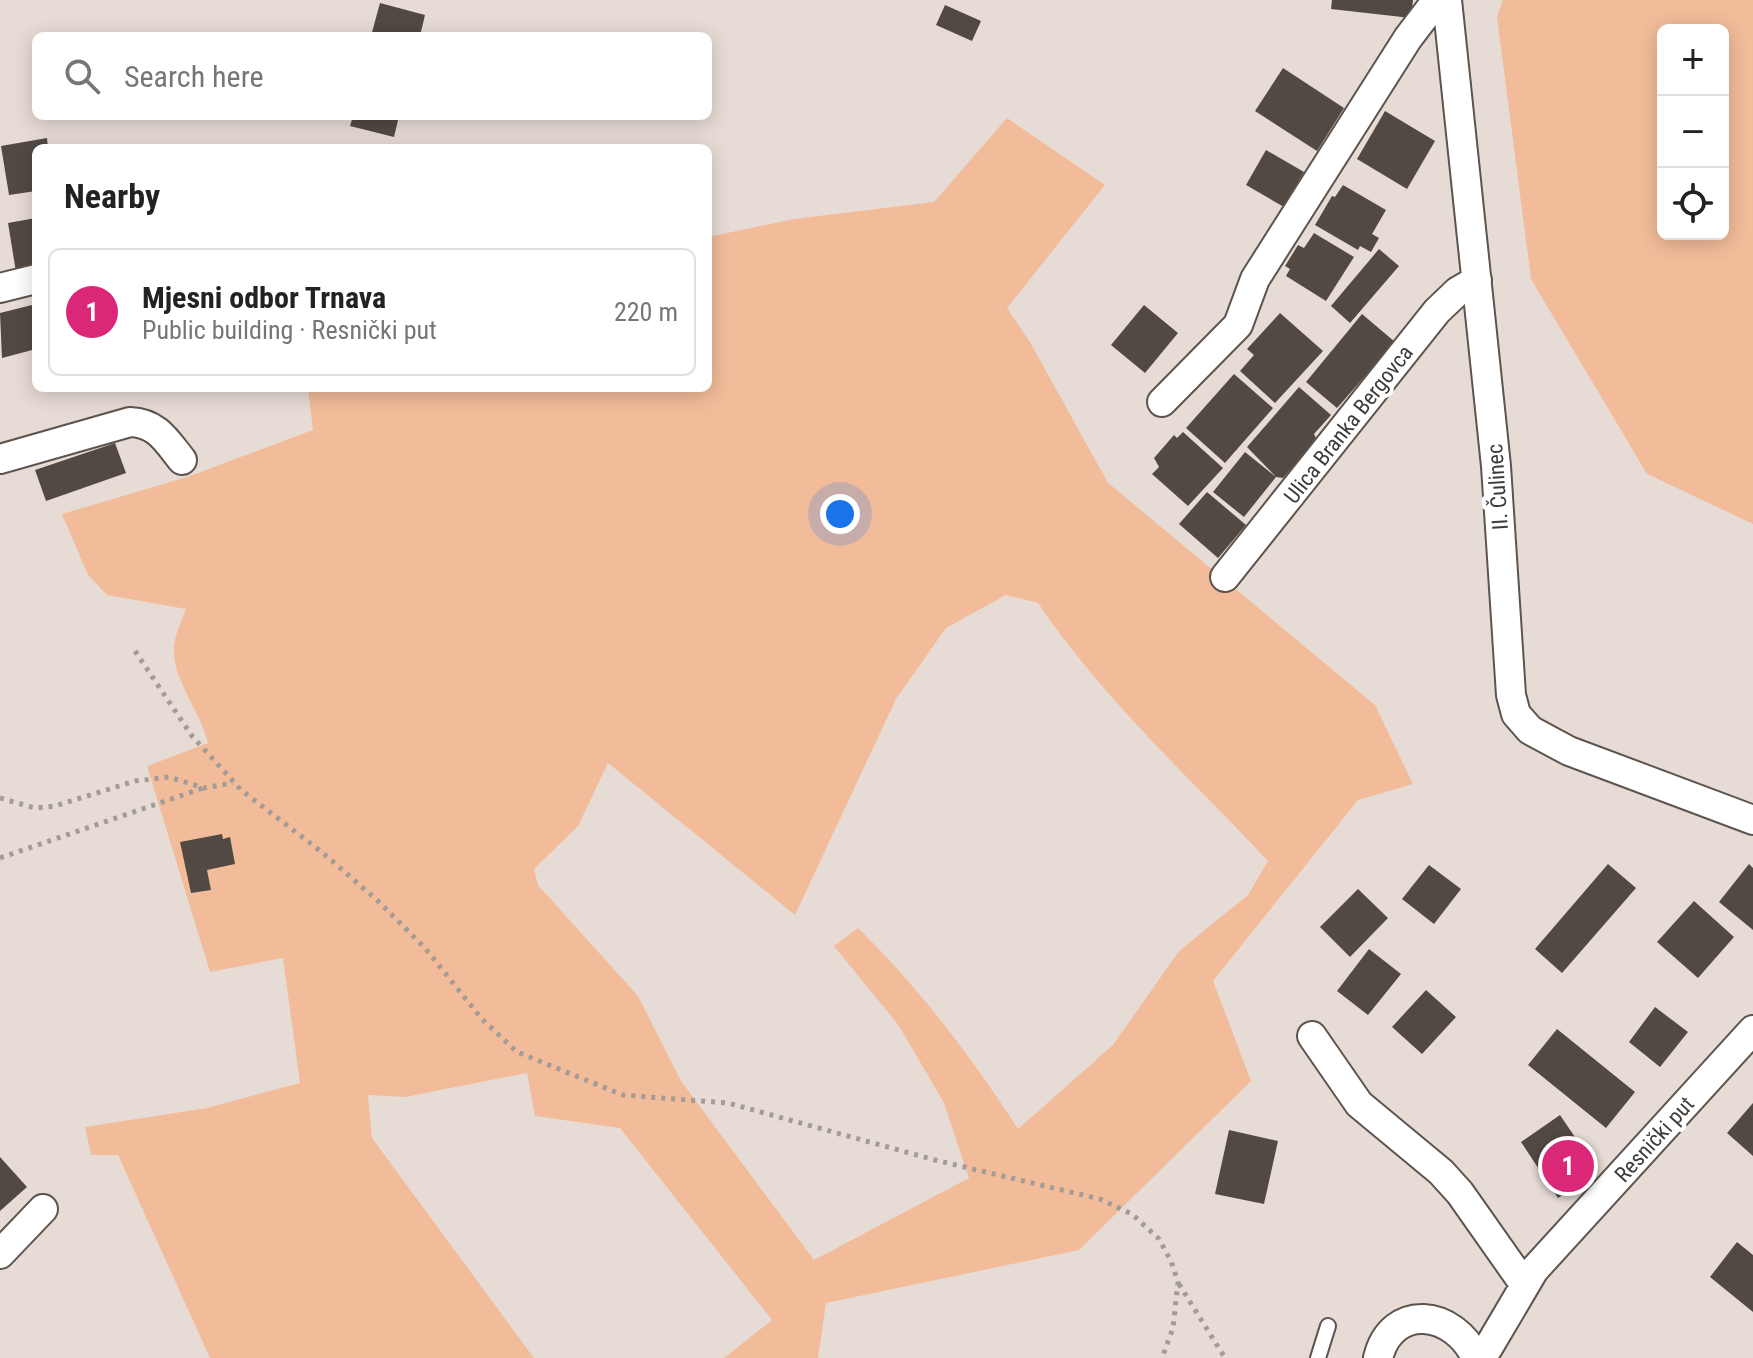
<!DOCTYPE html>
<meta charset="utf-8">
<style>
:root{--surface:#fff;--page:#f6f6f6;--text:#222;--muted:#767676;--line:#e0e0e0;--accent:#db2777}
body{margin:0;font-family:"Roboto Condensed",sans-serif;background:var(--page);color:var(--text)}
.controls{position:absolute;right:24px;top:24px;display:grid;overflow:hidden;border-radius:12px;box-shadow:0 4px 20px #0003}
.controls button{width:72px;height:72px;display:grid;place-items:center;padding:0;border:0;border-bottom:2px solid var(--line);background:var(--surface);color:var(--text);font:40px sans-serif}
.you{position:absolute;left:840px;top:514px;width:28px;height:28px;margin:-20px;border:6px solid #fff;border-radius:50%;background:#1a73e8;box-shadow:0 0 0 12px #1a73e833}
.badge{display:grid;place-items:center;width:52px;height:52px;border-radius:50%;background:var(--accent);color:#fff;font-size:26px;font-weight:700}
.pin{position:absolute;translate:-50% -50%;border:4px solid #fff;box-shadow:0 2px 8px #0006}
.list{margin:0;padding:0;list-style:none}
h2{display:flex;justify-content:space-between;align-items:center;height:104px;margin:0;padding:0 32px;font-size:34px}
h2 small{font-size:26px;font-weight:400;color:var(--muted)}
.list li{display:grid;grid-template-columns:52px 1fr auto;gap:24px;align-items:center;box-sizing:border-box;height:128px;margin:0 16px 16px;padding:0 16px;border:2px solid var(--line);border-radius:12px}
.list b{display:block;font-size:30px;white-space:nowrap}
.list p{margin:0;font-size:26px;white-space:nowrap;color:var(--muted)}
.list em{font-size:26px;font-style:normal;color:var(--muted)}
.icon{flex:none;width:44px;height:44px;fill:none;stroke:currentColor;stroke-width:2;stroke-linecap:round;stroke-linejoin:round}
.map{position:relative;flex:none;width:1753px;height:1358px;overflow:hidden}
.search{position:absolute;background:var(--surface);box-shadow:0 4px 20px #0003;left:32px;top:32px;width:680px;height:88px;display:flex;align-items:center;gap:20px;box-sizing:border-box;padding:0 28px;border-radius:12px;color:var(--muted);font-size:30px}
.panel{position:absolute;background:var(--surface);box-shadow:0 4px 20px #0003;left:32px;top:144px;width:680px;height:248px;border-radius:12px}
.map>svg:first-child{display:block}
.green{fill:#f2bc9a;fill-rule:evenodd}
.building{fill:#524943}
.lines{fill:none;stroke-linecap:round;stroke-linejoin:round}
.lane-casing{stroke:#5d544e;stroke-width:18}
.street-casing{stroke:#5d544e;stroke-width:32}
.path{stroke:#a39b95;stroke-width:5;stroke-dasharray:4 6;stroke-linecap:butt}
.lane{stroke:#fff;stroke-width:14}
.street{stroke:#fff;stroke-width:28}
.labels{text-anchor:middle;stroke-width:8;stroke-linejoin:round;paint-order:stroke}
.street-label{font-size:22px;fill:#3f3b38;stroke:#fff}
</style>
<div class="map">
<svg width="1753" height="1358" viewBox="0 0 1753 1358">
<rect width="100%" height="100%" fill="#e7dcd5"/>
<path class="green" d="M1503,0h250v524l-106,-50 -116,-195 -34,-262zM1663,30h60v204h-60z
M1007,118l98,67 -98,123 23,34 78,141 267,222 38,79 -55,16 -145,181 38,100 -172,169 -253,53 -8,55h-94l48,-38 -152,-192 -85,-12 -8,-43 -122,24 -37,-2 4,43 162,220h-324l-92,-203h-27l-6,-28 122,-19 93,-25 -17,-125 -73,14 -63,-206 61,-23c-7,-31 -37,-65 -34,-97 1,-12 8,-26 12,-37l-79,-14 -19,-20 -26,-61 125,-37 126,-47 -5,-42h400v-151l86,-18 140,-17zM1006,595l32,8c65,96 151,174 230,258l-20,34 -69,56 -66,94 -95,84c-47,-73 -98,-140 -160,-201l-24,18 65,80 45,77 25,75 -155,82 -133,-179 -43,-85 -100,-111 -4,-16 44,-43 30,-63 187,152 101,-216 50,-71z"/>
<path class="building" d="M1332,0h81l-2,18 -80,-9z
M380,3l45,12 -5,21h-49z
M945,5l36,16 -9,20 -36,-16z
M1283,68l61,40 -27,43 -62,-40z
M1385,111l50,30 -28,48 -50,-30z
M353,116h46l-5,21 -44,-11z
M47,138l1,10h-12v43l-27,4 -8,-49z
M1266,150l38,22 -20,35 -38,-22z
M1343,185l43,25 -14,24 7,4 -8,14 -11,-6 -2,4 -43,-25 17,-29 3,1z
M36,218v51l-20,3 -8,-49z
M1314,233l40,24 -28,44 -40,-25 4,-7 -5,-3 13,-21 6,3z
M1379,249l20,17 -49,57 -19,-17z
M36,304v45l-34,9 -2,-45z
M1144,305l34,28 -33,40 -34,-28z
M1280,313l43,38 -48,52 -35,-32 14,-16 -7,-6z
M1362,314l33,28 -58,66 -31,-26z
M1234,374l39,34 -48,55 -39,-35z
M1299,387l32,28 -17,19 3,6 -34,38 -7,-1 -29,-30z
M1183,432l40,36 -35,38 -36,-32 7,-7 -5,-9 20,-23 3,3z
M115,443l11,30 -80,28 -11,-31z
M1245,452l31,25 -32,40 -31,-25z
M1207,492l39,33 -28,33 -39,-34z
M222,834l1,5 7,-2 5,27 -28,6 4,20 -20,3 -11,-51z
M1608,864l28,24 -74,85 -27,-24z
M1749,864l4,4v62l-34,-28z
M1429,865l32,24 -27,35 -32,-25z
M1358,889l30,29 -38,39 -30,-30z
M1694,901l40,36 -36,41 -41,-36z
M1369,949l32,25 -33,41 -31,-24z
M1426,990l30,27 -34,37 -30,-27z
M1655,1007l33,25 -28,35 -31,-25z
M1557,1029l78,63 -29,36 -78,-63z
M1753,1103v53l-26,-23z
M1560,1115l38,56 -40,27 -37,-56z
M1229,1130l49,11 -14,63 -49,-10z
M0,1157l27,30 -27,24z
M1737,1242l16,13v57l-43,-35z"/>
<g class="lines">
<g class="lane-casing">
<path id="lane" d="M1318,1358l10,-32"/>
</g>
<g class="street-casing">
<path id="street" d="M1447,0l49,466 15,229 5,19 14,16 39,21 184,69
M0,288l36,-9
M1162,402l76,-77 17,-46 153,-241 29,-38
M0,459l130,-37c27,1 36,18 52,38
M1225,577l212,-266 21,-20 19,-11
M1312,1036l47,68 82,68 19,21 64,91
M0,1254l43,-45
M1378,1358c14,-56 76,-48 98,0
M1478,1358l10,-10 46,-78 219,-240"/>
</g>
<path class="path" d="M135,651l57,85 49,54 82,63 55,48 47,47 56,70 36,34 106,43 105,8 207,57 165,39 32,15 27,25 12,22 7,21 -5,46 -11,30
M0,798l35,10 20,-2 80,-25 34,-4 35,11 29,-5
M0,858l203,-70
M1179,1284l46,74"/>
<use href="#lane" class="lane"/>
<use href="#street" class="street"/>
</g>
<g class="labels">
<g class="street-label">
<text transform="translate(1348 424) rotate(-52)" y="8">Ulica Branka Bergovca</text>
<text transform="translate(1497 487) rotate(-94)" y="8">II. Čulinec</text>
<text transform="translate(1654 1139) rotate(-48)" y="8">Resnički put</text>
</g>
</g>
</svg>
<div class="controls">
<button>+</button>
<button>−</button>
<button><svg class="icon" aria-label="locate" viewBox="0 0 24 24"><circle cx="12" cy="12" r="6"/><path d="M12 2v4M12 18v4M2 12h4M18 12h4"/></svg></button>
</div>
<div class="you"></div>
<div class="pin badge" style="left:1568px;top:1166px">1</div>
<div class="search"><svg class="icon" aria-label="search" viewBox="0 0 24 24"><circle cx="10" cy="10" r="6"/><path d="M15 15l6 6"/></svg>Search here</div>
<section class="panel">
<h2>Nearby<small></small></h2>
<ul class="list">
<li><span class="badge">1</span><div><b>Mjesni odbor Trnava</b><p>Public building · Resnički put</p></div><em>220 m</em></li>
</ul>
</section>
</div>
